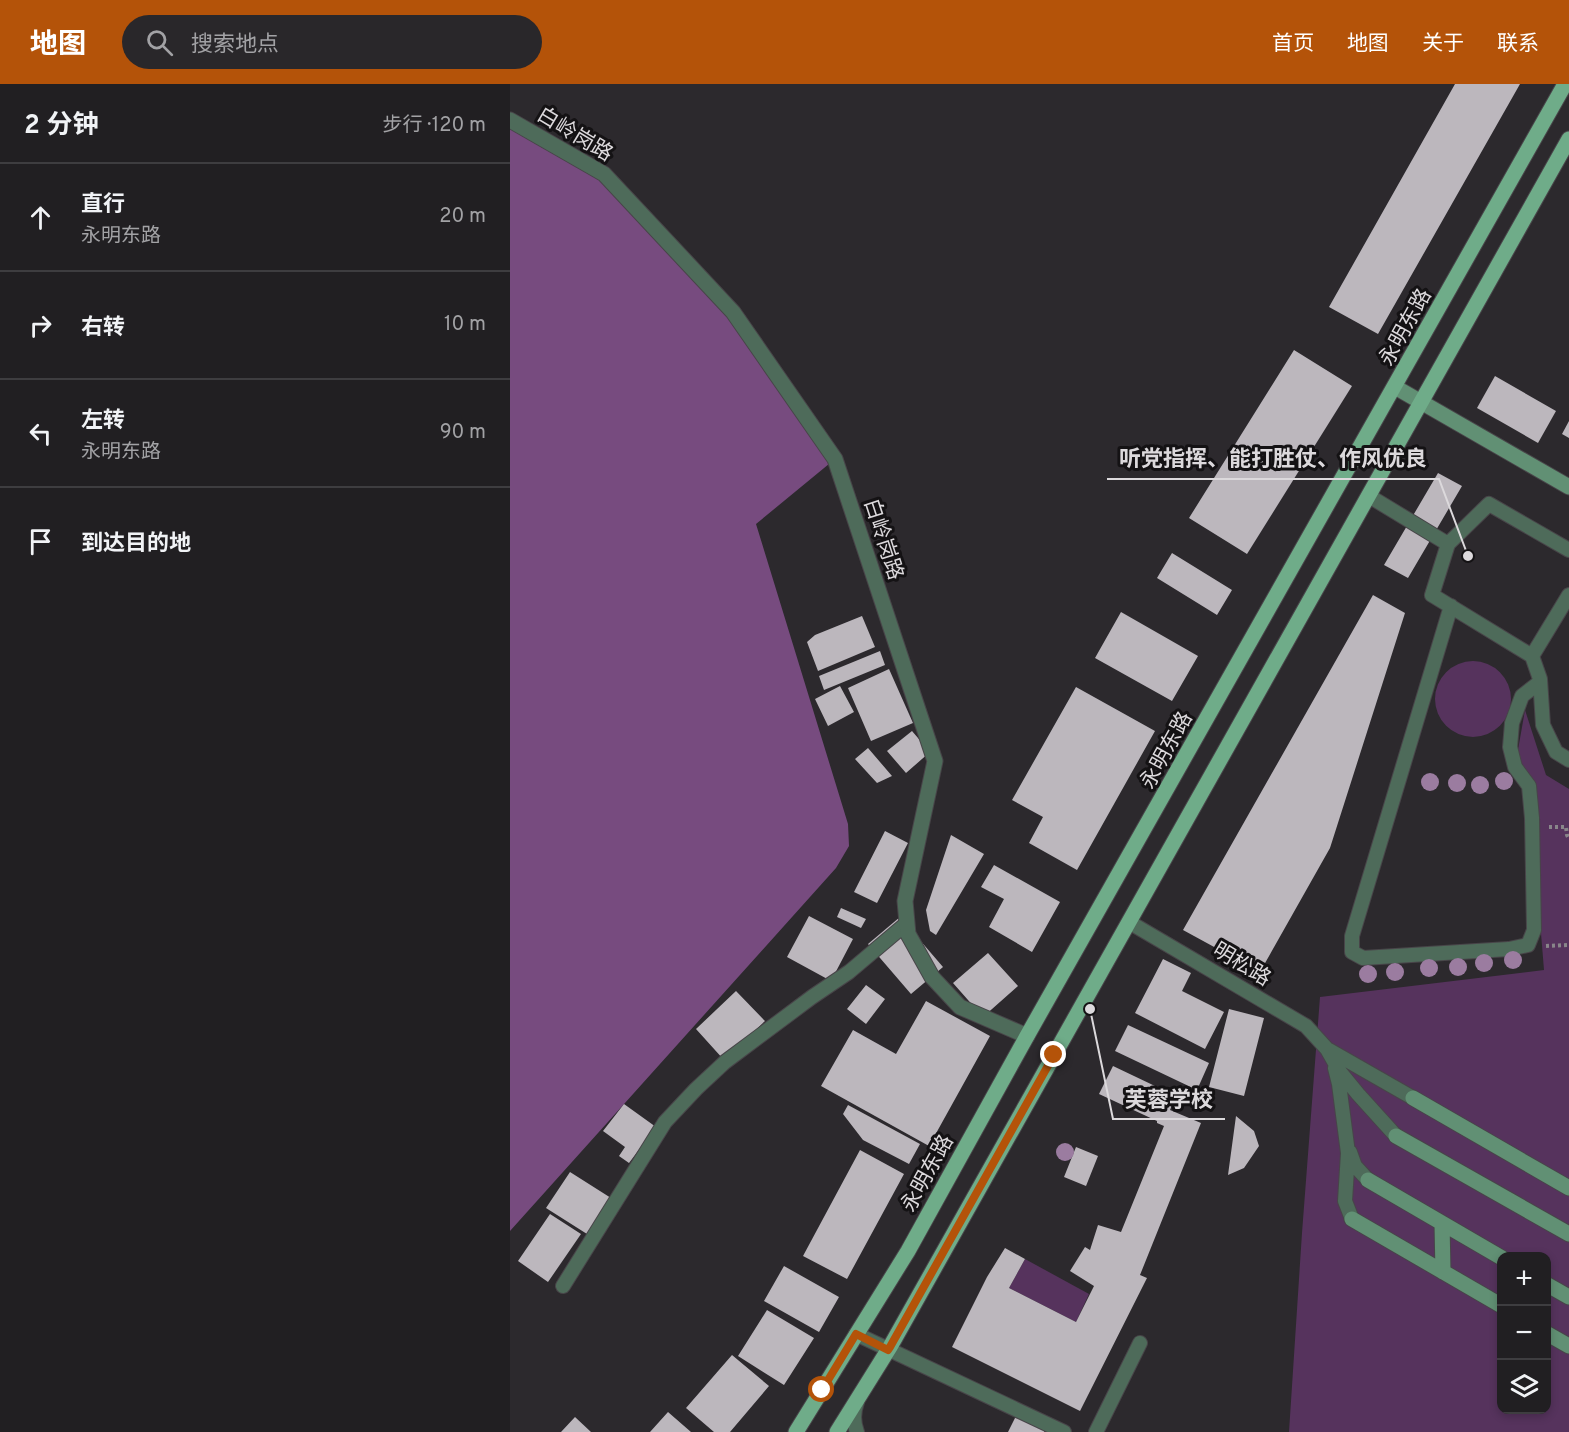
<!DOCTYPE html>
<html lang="zh">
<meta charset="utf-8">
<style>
:root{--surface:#211f22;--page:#29272a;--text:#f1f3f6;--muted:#a2a2a5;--line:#3e3d40;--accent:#b45309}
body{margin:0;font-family:Overpass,"Noto Sans SC",sans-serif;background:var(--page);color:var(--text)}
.controls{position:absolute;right:18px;bottom:18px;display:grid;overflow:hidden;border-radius:12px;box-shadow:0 3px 9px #0003}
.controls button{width:54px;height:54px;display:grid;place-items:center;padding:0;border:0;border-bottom:2px solid var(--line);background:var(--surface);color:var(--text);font:30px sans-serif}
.stop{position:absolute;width:18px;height:18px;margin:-14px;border:4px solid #b45309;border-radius:50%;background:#fff}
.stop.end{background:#b45309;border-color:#fff;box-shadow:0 2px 6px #0008}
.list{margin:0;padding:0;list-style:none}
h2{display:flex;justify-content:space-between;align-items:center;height:78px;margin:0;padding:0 24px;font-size:26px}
h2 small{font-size:20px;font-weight:400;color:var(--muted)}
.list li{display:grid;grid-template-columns:39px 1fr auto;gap:18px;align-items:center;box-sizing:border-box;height:108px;padding:0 24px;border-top:2px solid var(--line)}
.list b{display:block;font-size:22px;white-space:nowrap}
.list p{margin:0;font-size:20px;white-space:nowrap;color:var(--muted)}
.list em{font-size:20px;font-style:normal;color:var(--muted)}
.icon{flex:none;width:33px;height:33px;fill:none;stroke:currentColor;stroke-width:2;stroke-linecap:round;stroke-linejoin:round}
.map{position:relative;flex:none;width:1059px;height:1348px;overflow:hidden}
header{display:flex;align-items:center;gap:36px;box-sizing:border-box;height:84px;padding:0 30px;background:var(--accent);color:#fff}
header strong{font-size:28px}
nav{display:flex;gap:33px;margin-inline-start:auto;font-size:21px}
.search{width:420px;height:54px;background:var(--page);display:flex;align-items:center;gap:15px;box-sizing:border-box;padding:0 21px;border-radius:33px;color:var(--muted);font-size:22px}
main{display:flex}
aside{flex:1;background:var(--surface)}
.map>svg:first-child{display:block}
.green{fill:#56335d;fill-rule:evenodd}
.forest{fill:#774b7f}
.building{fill:#bcb7bd}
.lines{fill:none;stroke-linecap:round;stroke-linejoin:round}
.lane-casing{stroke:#484549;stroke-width:16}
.street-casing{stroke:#484549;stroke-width:17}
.secondary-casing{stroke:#484549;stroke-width:17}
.primary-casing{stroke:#484549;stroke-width:17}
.path{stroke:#89868a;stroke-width:4;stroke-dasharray:3 3;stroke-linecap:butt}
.lane{stroke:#4e6b5a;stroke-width:14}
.street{stroke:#4e6b5a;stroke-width:15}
.secondary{stroke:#619074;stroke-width:15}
.primary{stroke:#6fac89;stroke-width:15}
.tree{fill:#9b7ca0}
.route{stroke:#b45309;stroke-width:8}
.labels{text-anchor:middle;stroke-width:6;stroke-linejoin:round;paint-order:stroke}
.street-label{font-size:21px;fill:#dcd9dc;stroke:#141214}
.leader{fill:none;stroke:#dcd9dc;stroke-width:2}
.callout-dot{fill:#dcd9dc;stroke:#141214;stroke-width:2}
.callout-label{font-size:22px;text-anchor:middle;font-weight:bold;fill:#dcd9dc;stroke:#141214;stroke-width:6;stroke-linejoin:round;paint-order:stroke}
</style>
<header>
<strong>地图</strong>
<div class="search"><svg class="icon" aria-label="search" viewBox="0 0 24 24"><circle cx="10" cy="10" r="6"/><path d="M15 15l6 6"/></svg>搜索地点</div>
<nav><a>首页</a><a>地图</a><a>关于</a><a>联系</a></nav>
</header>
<main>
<aside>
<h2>2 分钟<small>步行 · 120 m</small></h2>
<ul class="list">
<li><svg class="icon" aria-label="ahead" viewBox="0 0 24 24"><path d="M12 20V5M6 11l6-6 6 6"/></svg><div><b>直行</b><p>永明东路</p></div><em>20 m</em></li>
<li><svg class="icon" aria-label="right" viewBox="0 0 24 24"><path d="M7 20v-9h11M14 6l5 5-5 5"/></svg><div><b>右转</b></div><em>10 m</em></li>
<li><svg class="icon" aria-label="left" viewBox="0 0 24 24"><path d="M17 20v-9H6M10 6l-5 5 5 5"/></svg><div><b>左转</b><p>永明东路</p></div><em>90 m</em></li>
<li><svg class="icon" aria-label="arrive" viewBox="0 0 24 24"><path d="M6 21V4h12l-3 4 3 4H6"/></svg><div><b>到达目的地</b></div></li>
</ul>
</aside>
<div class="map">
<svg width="1059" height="1348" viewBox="0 0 1059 1348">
<rect width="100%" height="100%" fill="#2c292d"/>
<path class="green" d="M925 615a38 38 0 1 1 76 0a38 38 0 1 1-76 0Z
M1015,626l21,65 23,14v643h-280l13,-199 18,-236 224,-27 -15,-184 -14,-19zM992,1172h44v154h-44z
M515,1175l64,35 -13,28 -67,-34z"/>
<path class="forest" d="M0,36l94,54 129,138 102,147 -79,65 92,300 1,22 -13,22 -326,363z"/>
<path class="building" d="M945,0h65l-142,250 -49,-27z
M784,266l58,36 -105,168 -58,-36z
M985,292l61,35 -18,32 -61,-35z
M1059,337v17l-7,-4z
M928,389l24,13 -54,92 -24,-13z
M662,469l60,37 -15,25 -60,-37z
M863,511l32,18 -75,235 -70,124 -77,-42z
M611,528l77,44 -26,45 -77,-43z
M352,532l13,31 -57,24 -11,-29 8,-7z
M370,567l5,14 -61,25 -5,-14z
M379,585l24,54 -42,18 -23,-53z
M330,602l14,26 -26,14 -13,-27z
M566,603l79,44 -78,139 -48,-27 14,-26 -31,-17z
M402,647l18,21 -24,21 -19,-22z
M358,664l24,28 -15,7 -22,-24z
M375,747l23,12 -31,60 -23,-11z
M441,751l33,19 -48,81 -6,-4 -4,-21z
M484,781l66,37 -28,50 -43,-25 15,-28 -23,-12z
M331,824l25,11 -5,9 -24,-11z
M299,832l44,23 -22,42 -44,-24z
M390,833l43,50 -32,27 -43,-50z
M478,869l30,33 -35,31 -30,-34z
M653,875l28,14 -9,18 42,21 -19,37 -70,-36z
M356,901l19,14 -19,25 -19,-15z
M226,907l29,30 -41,39 -28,-31z
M416,917l64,35 -61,110 -108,-60 32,-56 43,24z
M719,925l35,9 -20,78 -35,-9z
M618,941l81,38 -12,27 -82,-39z
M603,982l63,30 -6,14 31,13 -61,152 7,3 -67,133 -128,-64 35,-70 18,-29 20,11 -16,29 67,34 18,-36 -24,-15 15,-24 5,3 8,-25 23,7 43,-106 -7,-3v-2l-58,-27z
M114,1020l32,23 -27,36 -10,-7 6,-9 -22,-16z
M338,1021l72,39 -11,20 -46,-24 -20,-26z
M726,1032l18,15 5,15 -15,22 -16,7z
M566,1063l22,9 -12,30 -22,-9z
M350,1066l44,24 -57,105 -44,-23z
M60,1088l41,26 -24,36 -41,-26z
M40,1130l31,20 -33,48 -30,-21z
M274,1182l55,31 -20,35 -55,-31z
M257,1226l47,28 -30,47 -46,-29z
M222,1271l37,31 -39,46h-16l-28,-24z
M158,1328l23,20h-41z
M508,1328l29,14 -3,6h-36z
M65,1333l16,15h-30z"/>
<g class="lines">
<g class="lane-casing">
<path id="lane" d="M859,412l79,48 -16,51 100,61 8,23 3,46 13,27 13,8
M938,460l41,-40 80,46
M941,522l-99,330v16l11,6 146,-9 19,-4 6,-15 -2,-112 -3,-32 -14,-19 -5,-20 2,-24 10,-27 18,-14
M1022,572l37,-61
M619,838l177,104 21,23 13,23 18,22 38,42
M819,966l84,48
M825,984l4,16 9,69 -3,48 7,18
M840,1068l5,14 13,14
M53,1202l102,-164 31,-33 29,-27 87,-65 37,-25 58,-49
M346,1250l208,98
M347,1318c-4,11 -4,20 0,30
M586,1348l44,-89"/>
</g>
<g class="street-casing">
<path id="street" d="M0,36l94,54 129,138 102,147 100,302 -30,140 3,33 24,43 28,30 67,29"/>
</g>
<g class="secondary-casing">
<path id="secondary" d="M885,303l174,100
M903,1014l156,90
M886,1052l173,98
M858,1096l134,78
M842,1135l150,87
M932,1139l1,49
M1036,1200l23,13
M1036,1249l23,13"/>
</g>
<g class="primary-casing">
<path id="primary" d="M286,1348l112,-181 119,-215 538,-952
M327,1348l53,-85 679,-1208"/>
</g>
<path class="path" d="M1039,743h17l1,8 2,4
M1036,862l23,-1"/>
<use href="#lane" class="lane"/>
<use href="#street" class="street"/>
<use href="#secondary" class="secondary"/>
<use href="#primary" class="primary"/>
</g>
<g class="tree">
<circle cx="994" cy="697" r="9"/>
<circle cx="920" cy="698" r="9"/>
<circle cx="947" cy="699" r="9"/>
<circle cx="970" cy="701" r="9"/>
<circle cx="1003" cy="876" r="9"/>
<circle cx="974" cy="879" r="9"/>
<circle cx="948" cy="883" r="9"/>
<circle cx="919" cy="884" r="9"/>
<circle cx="885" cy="888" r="9"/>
<circle cx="858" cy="890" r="9"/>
<circle cx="555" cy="1068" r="9"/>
</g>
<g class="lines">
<path class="route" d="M312,1306l34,-56 32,16 2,-3 164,-292"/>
</g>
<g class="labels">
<g class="street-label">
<text transform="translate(65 50) rotate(31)" y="7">白岭岗路</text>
<text transform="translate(895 243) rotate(-61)" y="7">永明东路</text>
<text transform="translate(374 455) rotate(72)" y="7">白岭岗路</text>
<text transform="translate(656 666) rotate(-61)" y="7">永明东路</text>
<text transform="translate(732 880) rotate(31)" y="7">明松路</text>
<text transform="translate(417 1089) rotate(-61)" y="7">永明东路</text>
</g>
</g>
<path class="leader" d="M958 472L929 395H597M580 925L603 1035H715"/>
<g class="callout-dot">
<circle cx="958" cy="472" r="6"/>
<circle cx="580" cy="925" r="6"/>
</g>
<g class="callout-label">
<text x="763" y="382">听党指挥、能打胜仗、作风优良</text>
<text x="659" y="1023">芙蓉学校</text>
</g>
</svg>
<div class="controls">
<button>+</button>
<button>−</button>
<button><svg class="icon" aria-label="layers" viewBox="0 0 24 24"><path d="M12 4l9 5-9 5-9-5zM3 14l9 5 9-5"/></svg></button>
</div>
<div class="stop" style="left:312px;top:1306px"></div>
<div class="stop end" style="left:544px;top:971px"></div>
</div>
</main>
